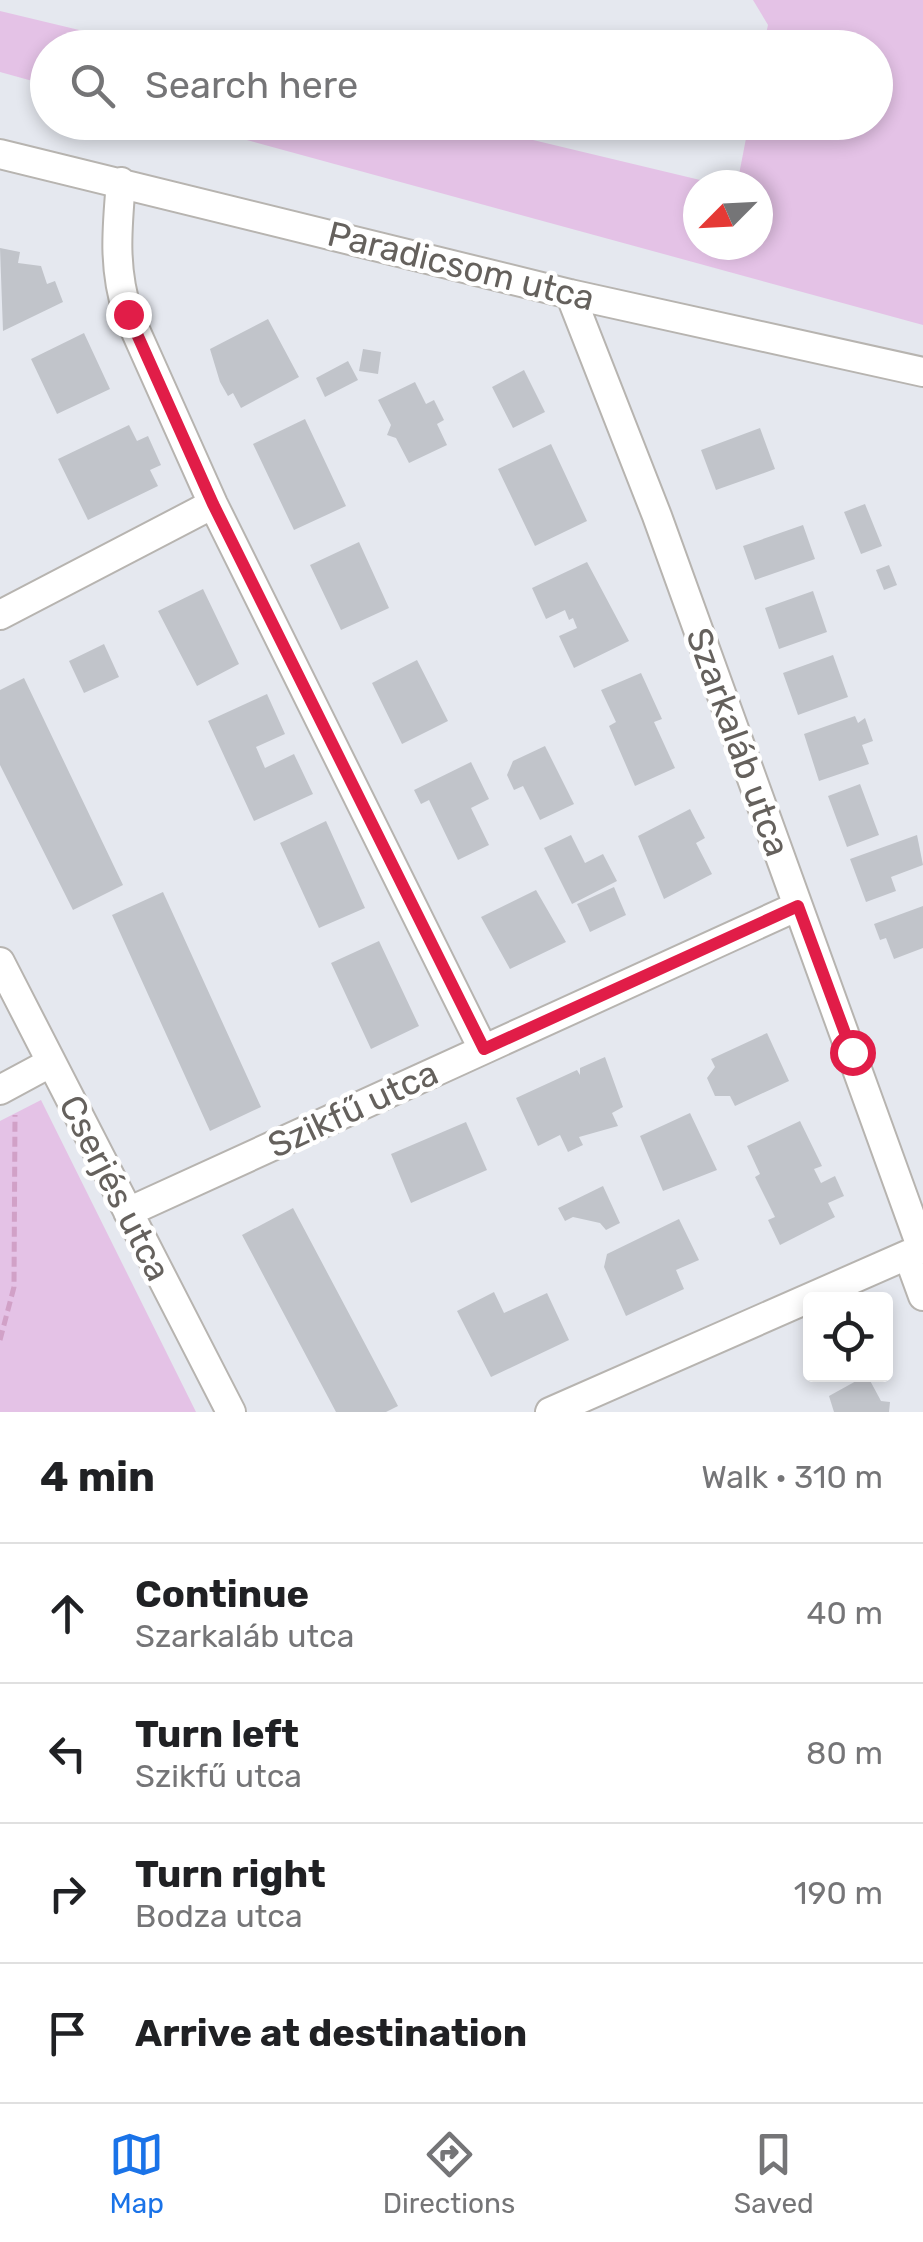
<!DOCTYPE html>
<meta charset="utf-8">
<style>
:root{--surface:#fff;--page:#f6f6f6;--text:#202124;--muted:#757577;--line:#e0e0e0;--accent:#1a73e8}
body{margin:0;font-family:Rubik,sans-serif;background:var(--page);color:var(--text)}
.controls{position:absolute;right:30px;bottom:30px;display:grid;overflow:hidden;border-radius:10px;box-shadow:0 5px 15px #0003}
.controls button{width:90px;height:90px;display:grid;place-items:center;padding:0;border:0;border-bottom:2px solid var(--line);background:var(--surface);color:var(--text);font:50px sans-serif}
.compass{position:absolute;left:683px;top:170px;width:90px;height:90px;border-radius:50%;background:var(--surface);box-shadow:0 5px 15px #0003;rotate:246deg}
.stop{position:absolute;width:30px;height:30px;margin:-22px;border:8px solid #e11d48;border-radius:50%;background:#fff}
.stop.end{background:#e11d48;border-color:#fff;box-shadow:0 2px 10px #0008}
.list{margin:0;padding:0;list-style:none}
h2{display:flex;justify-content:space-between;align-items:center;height:130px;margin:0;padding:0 40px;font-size:42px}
h2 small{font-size:32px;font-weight:400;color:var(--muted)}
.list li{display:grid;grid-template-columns:65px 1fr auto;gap:30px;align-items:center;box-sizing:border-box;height:140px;padding:0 40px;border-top:2px solid var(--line)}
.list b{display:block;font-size:38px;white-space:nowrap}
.list p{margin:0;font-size:32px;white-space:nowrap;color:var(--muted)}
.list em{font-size:32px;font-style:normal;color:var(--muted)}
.icon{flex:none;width:55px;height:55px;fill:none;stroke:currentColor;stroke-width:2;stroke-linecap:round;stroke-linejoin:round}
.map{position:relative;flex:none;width:923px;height:1412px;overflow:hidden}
.search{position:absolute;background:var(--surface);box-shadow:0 5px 15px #0003;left:30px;right:30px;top:30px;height:110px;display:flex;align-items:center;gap:25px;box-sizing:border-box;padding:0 35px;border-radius:55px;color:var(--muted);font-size:38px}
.sheet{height:690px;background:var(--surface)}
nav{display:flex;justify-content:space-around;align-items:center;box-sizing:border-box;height:140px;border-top:2px solid var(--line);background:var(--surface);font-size:28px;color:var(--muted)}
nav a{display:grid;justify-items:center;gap:5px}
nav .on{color:var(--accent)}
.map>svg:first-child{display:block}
.green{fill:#e4c2e6}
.building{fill:#c1c4ca}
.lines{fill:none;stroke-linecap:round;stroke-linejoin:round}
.street-casing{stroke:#b7b4b0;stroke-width:32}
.path{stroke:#d1a1c7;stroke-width:5;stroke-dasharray:10 5;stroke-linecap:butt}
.street{stroke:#fff;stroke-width:28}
.route{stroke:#e11d48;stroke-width:12}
.labels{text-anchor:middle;stroke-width:9;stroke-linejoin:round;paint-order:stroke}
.street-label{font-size:35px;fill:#65615d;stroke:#fff}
</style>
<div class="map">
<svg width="923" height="1412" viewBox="0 0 923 1412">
<rect width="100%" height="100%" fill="#e5e8ef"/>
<path class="green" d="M753,0h170v325l-738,-202h277l259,62h-23v60h60v-60h-21l12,-62 127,-1v-74l-113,-1 5,-22z
M0,11l150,36 -102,1 -1,37 -47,-13z
M41,1100l155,312h-196v-291z"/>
<path class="building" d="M0,248l20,4 -2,11 23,3 6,18 8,-3 8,21 -60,29z
M268,319l31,58 -58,31 -8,-15 -5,3 -8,-14 -10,-33z
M84,333l26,56 -53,25 -26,-55z
M363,349l18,3 -3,22 -19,-3z
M348,361l10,19 -33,17 -9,-19z
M524,370l21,42 -32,16 -21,-41z
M415,382l11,22 8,-4 10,20 -7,4 10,21 -38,18 -13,-25 -9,-3 4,-10 -13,-25z
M305,419l41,87 -52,24 -41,-86z
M129,425l8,16 11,-5 13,29 -11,5 8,16 -70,34 -30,-61z
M760,428l15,41 -59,21 -15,-40z
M551,444l36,77 -52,25 -37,-77z
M865,504l17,42 -21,8 -17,-42z
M803,525l12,34 -60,21 -12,-34z
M359,542l30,66 -48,22 -31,-65z
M587,562l42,79 -55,27 -15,-32 18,-8 -4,-10 -4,2 -4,-10 -19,9 -14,-31z
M889,565l8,20 -13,5 -8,-20z
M203,589l36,75 -42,22 -39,-75z
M813,591l14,41 -48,17 -14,-41z
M104,644l15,33 -35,16 -15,-32z
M833,655l15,42 -50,18 -15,-42z
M417,660l31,61 -46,23 -30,-61z
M641,673l21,46 -8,3 21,46 -40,18 -26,-60 7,-4 -15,-32z
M24,678l99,207 -50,25 -73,-145v-75z
M267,694l18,40 -29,13 9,21 29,-14 19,40 -59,27 -46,-100z
M855,716l3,7 7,-5 8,23 -11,4 7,19 -50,17 -15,-47z
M545,746l29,58 -34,16 -17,-34 -9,4 -7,-15 6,-14z
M471,762l18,37 -18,9 18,37 -31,15 -29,-60 -8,4 -7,-14z
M860,784l19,51 -32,12 -19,-51z
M690,809l15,29 -9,5 16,31 -48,25 -26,-63z
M326,821l39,87 -46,20 -39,-85z
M571,835l14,28 18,-9 14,27 -45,23 -28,-56z
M917,835l6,30 -32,12 5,14 -30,11 -16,-43z
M614,887l12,28 -36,17 -13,-28z
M536,890l30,52 -56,27 -29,-52z
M163,892l98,215 -51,24 -98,-216z
M923,906v42l-29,11 -8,-21 -6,2 -6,-16z
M379,941l40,85 -48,23 -40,-86z
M767,1033l22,48 -54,25 -5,-10h-15l-8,-18 8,-11 -4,-8z
M605,1057l18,50 -11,6 6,13 -39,11 4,8 -15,7 -8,-17 -22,11 -22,-48 61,-28 3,5v-7z
M690,1113l27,57 -54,21 -23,-55z
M800,1121l22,45 -8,3 7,14 14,-7 9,20 -16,7 7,14 -55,28 -12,-25 7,-3 -20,-40 5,-3 -13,-28z
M466,1122l21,48 -76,33 -20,-49z
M603,1186l17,37 -14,7 -6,-7 -27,-6 -8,4 -7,-13z
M293,1208l105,198 -12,6h-50l-94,-177z
M679,1219l20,41 -23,10 8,19 -58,27 -22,-49 3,-13z
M494,1292l10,21 43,-20 22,47 -78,37 -34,-66z
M867,1375l14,26 9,1 -1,10h-55l-5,-16z"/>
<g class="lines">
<g class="street-casing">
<path id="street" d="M0,154l570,140 353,78
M121,182c-4,46 -8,87 7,132l85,190 270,545
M570,294l87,222 265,733
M0,615l213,-111
M0,962l231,450
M0,1090l50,-27
M128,1212l670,-306
M908,1255l15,41
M550,1412l373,-164"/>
</g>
<path class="path" d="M0,1340l14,-53 1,-172"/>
<use href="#street" class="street"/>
</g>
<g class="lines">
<path class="route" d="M128,314l85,190 271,545 314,-143 54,146"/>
</g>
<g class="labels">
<g class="street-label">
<text transform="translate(461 266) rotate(14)" y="12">Paradicsom utca</text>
<text transform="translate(738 742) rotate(70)" y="12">Szarkaláb utca</text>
<text transform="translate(353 1109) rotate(-25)" y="12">Szikfű utca</text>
<text transform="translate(115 1188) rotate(63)" y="12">Cserjés utca</text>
</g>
</g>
</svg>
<div class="controls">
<button><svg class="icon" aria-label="locate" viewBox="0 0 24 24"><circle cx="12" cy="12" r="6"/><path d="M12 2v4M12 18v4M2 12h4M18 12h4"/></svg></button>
</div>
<svg class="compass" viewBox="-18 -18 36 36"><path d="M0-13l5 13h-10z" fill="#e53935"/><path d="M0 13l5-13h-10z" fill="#757577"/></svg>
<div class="stop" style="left:852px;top:1052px"></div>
<div class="stop end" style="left:128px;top:314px"></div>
<div class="search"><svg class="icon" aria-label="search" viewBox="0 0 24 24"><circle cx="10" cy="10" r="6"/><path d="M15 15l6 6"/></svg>Search here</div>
</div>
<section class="sheet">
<h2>4 min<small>Walk · 310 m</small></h2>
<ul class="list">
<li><svg class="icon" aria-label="ahead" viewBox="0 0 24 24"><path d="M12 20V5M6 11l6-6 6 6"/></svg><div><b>Continue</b><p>Szarkaláb utca</p></div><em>40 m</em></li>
<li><svg class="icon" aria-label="left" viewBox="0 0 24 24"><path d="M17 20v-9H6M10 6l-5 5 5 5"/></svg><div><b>Turn left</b><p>Szikfű utca</p></div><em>80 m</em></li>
<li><svg class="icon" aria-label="right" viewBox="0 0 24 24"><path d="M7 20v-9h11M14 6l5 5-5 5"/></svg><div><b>Turn right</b><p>Bodza utca</p></div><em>190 m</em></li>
<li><svg class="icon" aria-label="arrive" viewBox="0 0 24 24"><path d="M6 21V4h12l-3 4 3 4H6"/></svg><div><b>Arrive at destination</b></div></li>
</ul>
</section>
<nav>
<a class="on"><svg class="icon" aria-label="map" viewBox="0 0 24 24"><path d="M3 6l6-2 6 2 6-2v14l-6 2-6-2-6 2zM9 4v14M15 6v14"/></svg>Map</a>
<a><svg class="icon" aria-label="directions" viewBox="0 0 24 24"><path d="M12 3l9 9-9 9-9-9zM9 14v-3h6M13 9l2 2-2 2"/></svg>Directions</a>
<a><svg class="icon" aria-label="saved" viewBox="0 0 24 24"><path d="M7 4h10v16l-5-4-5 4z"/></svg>Saved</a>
</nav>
